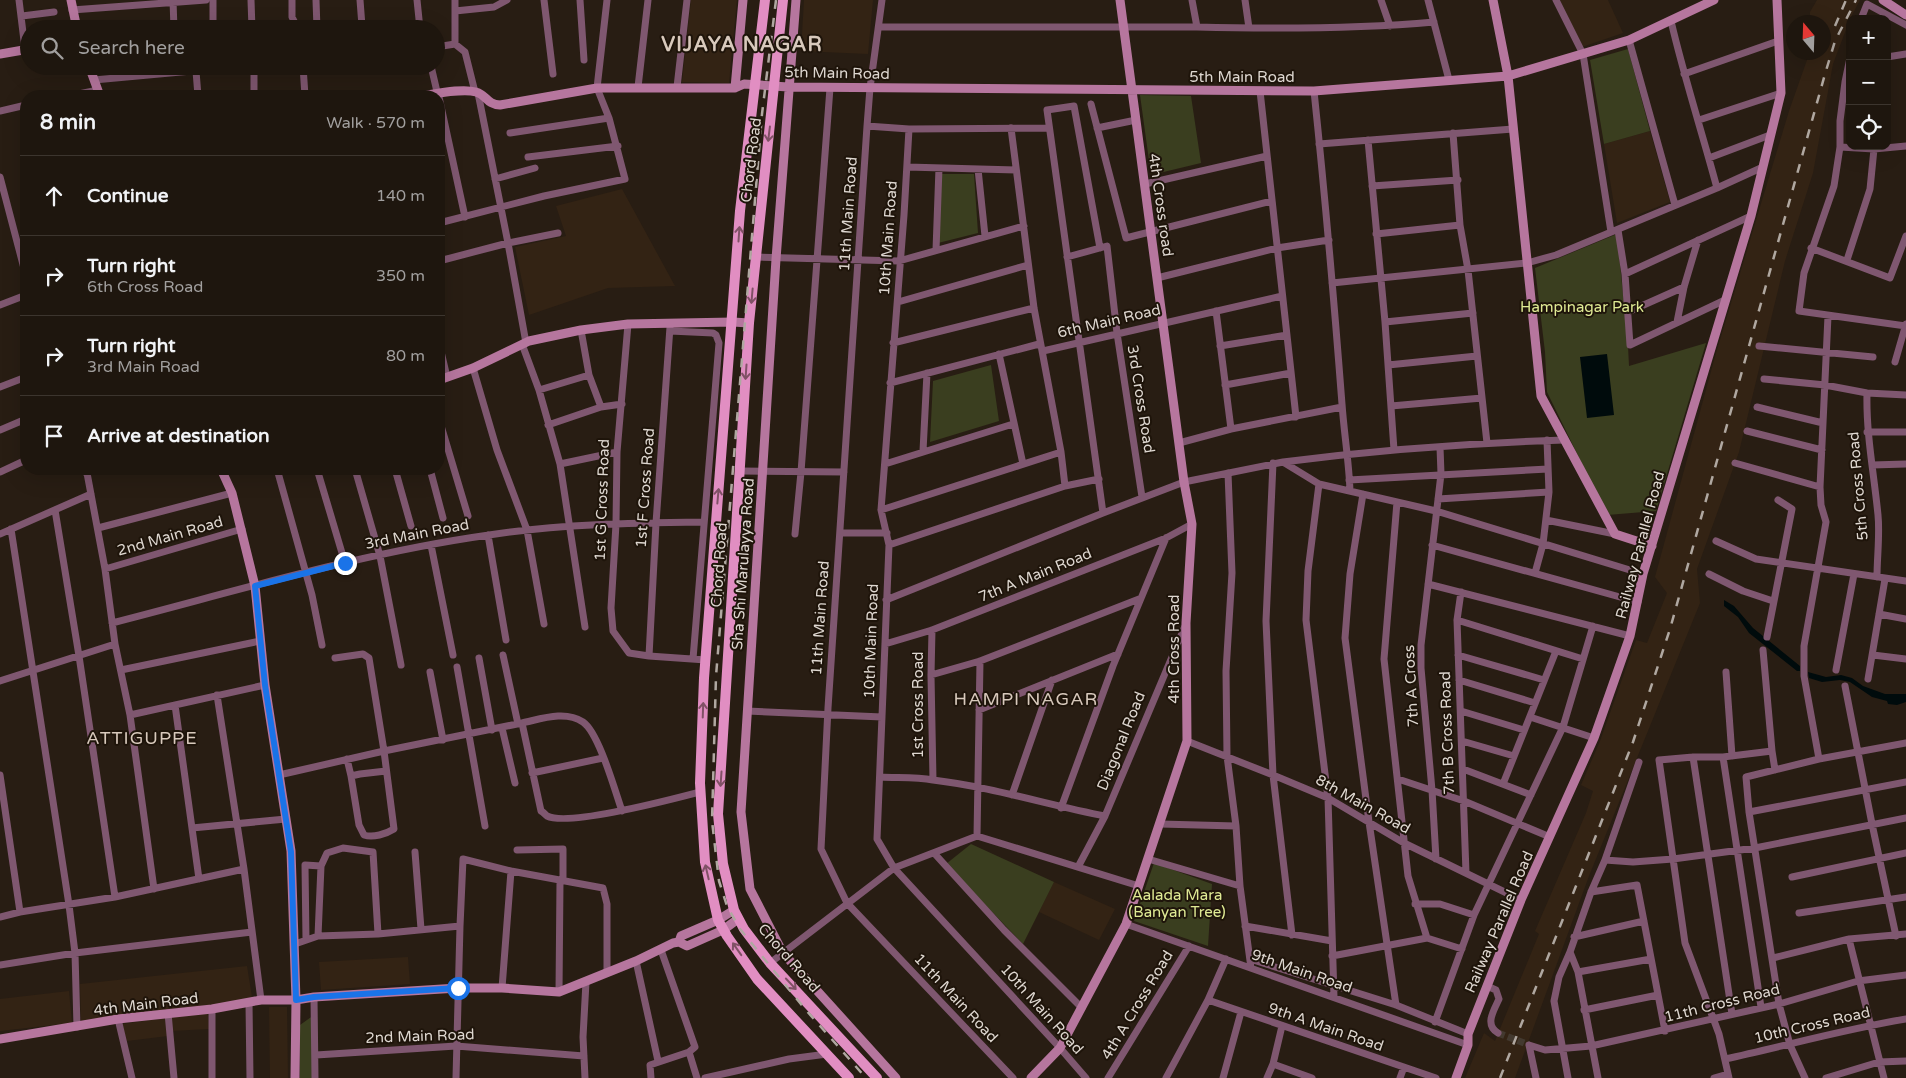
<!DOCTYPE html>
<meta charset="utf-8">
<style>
:root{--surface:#1e160e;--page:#261f17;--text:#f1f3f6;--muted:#a19f9e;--line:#3c352e}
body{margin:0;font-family:"Varela Round",sans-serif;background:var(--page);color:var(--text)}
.controls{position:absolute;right:15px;top:15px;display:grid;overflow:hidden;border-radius:10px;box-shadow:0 5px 20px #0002}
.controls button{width:45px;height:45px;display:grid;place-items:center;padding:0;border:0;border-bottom:1px solid var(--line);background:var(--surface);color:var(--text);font:25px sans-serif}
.compass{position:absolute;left:1786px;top:15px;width:45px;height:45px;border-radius:50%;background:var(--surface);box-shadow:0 5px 20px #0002;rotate:341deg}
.stop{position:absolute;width:15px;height:15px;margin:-11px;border:4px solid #1a73e8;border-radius:50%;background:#fff}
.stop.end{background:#1a73e8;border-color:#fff;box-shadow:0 1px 5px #0008}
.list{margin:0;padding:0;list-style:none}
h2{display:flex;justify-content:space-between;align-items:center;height:65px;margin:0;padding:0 20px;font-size:21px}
h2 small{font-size:16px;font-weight:400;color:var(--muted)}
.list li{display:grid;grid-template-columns:32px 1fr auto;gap:15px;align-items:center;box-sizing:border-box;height:80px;padding:0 20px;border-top:1px solid var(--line)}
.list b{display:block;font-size:19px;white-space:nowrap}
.list p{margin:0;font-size:16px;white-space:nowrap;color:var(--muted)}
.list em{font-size:16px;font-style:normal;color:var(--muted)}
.icon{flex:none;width:28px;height:28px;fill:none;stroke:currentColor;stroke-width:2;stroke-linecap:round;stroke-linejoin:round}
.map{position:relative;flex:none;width:1906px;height:1078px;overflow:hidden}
.search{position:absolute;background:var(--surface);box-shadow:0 5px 20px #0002;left:20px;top:20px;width:425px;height:55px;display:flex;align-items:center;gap:12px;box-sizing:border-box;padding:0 18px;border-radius:28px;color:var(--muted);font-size:19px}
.panel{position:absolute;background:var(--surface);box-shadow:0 5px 20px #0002;left:20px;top:90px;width:425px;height:385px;border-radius:20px}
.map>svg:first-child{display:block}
.built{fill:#332314}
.green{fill:#3a3e1f}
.water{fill:#000b0c}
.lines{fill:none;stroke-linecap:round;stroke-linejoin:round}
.street-tunnel{stroke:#43392f;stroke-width:7;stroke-dasharray:7 3.5;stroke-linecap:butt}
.street{stroke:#7f5770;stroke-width:7}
.secondary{stroke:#b6769e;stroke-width:9}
.primary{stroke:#e18ec2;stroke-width:10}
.rail{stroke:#b0a8a1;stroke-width:2.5;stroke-dasharray:9 9;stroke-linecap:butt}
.oneway{stroke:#805166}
.route{stroke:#1a73e8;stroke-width:6}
.labels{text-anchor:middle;stroke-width:4;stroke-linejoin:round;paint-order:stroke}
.street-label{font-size:15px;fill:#ded7d0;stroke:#1e140a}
.park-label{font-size:15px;fill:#dfea94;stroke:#1e140a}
.quarter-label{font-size:18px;letter-spacing:1px;fill:#d8c9bc;stroke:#1e140a}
.district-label{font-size:20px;font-weight:bold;letter-spacing:1px;fill:#d8c9bc;stroke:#1e140a}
</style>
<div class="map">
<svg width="1906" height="1078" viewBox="0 0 1906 1078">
<rect width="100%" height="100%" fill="#281d13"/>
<path class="built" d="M691,0h46l-8,83 -47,-1z
M804,0h69l-5,54 -67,-3z
M1560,0h48l15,33 -41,14z
M1817,0h43l-10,19 -17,45 -20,109 -28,88 -46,191 -42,117 3,34 -111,273 -74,202h-50l19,-45 11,8 44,-107 -4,-3 51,-118 7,-22 -12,-6 19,-44 36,-101 11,3 20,-50 -12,-16 61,-224 73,-242 18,-51v-7l17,-1v-30h-14v-10z
M1650,131l20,71 -53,21 -13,-79z
M622,189l53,97 -67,2 -79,27 -14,-68 51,-11 -10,-30z
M1054,882l61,27 -16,31 -60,-28z
M408,957l2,27 -89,6 -2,-28z
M247,966l5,31 -40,9 -131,15 -1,-37z
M69,991l3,32 -72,8v-32z
M269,1007h18l1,71h-18z
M208,1013l1,16 -38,2 -1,-16z
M166,1018l2,18 -41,5 -5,-17z"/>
<path class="green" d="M1628,49l22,82 -46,13 -14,-84z
M1140,95l51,1 10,67 -50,12z
M940,174h34l4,59 -40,10z
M1617,234l11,112 1,20 77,-23 -50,168 -49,4 -60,-123 -2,-40 -10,-84z
M991,365l8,56 -69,21 3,-61z
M971,844l83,38 -31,62 -77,-80z
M1154,863l58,21 -4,62 -74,-25z
M314,1015v63h-14v-53z"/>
<path class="water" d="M1607,354l7,61 -27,3 -7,-61z
M1724,600l10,6 19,22 47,38v5h-3l-48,-38 -11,-16 -14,-11z
M1808,672l18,5 15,-2 11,3 11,8 22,8h21v8l-9,3 -9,-1 -1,-3 -15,-4 -22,-15 -10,-2 -18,2 -13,-4z"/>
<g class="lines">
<path class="street-tunnel" d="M1498,1033l31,12"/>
<path class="street" d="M19,0l6,49
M173,0l1,29
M213,0v29
M251,0l1,29
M292,0v17l6,12
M316,0l1,29
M360,0l2,26
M417,0l3,29
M455,0v44
M544,0l9,74
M580,0l4,60
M882,0l-12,88 -3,38 -39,582 -7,141 26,54 166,175
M1192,0l5,27
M1245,0l4,28
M1381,0l9,26
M1428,0l21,80
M1556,0l27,54 28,178
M72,10l134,-10
M455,11l39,-4 13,-7
M22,16l32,-4
M1861,19l6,-15 39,21
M1671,21c13,56 31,111 46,167
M879,27h318c79,2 159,2 237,-5
M1629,40l46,165
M436,47l19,-3 10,8 10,40
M1887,57l19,-3
M1850,58l-5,24 -5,39v26l-6,39 -30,87 -5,38 107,15
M254,66v30
M303,66l2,30
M431,66l7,30
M196,71l2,25
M1684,74l94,-33
M94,80l152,-14
M638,87l10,-87
M677,87l10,-87
M1260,91l36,326
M1314,91c11,105 20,209 28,313 2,29 7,58 8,87
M478,93l30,150 18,100
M69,96l29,-6
M439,97l26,120
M1091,104l35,134 146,-37
M0,111l26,-6
M1699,120l82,-27
M867,126l42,3 140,-1
M1011,128l23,180 27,144 4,34
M1097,128l39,-8
M909,129l-5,86 -23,295 8,35 -12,294 17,29 166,180 26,30
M510,133l99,-15
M1453,133l7,92 8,45 19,173
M1368,140l17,182 9,128
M1319,144l194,-15
M1840,147l34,2 32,-3
M528,157l90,-11
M1709,158l61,-23
M907,167l109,3
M978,169l7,67
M0,177l26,99
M495,179l40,-11
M1145,184l122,-28
M1372,186l86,-6
M439,223l105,-27 81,-17 -16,-61 -12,-30 10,-88
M1618,230l7,44 5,71 95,-45
M1376,234l84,-9
M1100,248l-26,-142 -27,4 56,403
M1811,248l79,30 16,-42
M936,250l3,-82
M756,257l143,4 125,-35
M1067,257l40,-11 10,87 25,164
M1847,260l23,-71 4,-40
M439,261l69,-18 50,-10
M1625,274l126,-58
M1157,278l120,-30 52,-8
M1332,283l195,-20 29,-8 161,-67 46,-21
M898,302l130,-37
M0,305l26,-10
M439,307l1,8 -1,1
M1216,311l15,118
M1628,312l56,-25
M1828,316l-8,171 1,18 5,17 -22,124v30l15,83 87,-16
M1385,322l88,-9
M1677,322l7,-35 14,-47
M628,324l-11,128 -1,72 -5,84 2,23 16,22 20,3 57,4
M581,330l8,45
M670,331l43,2 3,2 3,8 -26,316
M439,343l8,34
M893,343l141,-35
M522,344l17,46 21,74 25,163
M1220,346l67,-11
M1759,346l114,11
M1043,351l239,-55
M999,354l24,110
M1895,362l11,-38
M1388,365l89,-9
M473,368l24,82 30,80 17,94
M1764,379l61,6 42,8 39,2
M890,383l149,-39
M1225,385l66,-12
M0,387l26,-10
M539,390l50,-15 12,32 21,-3
M1867,393c-1,41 7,81 11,122 2,20 -1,42 -1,62
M1391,406l91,-8
M1757,407l66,16
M439,419l29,97
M548,425l53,-18
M0,430l26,-11
M1747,431l75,19
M1867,432h39
M1179,443l52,-14 111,-22
M923,451l4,-78
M1283,462c93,-12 187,-19 281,-22
M1273,463l-7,158 7,154 19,160
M1735,463l85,24
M560,464l57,-12
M885,464l128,-40
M1872,465l34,-1
M78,469l9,4
M277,469l35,126 10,50
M317,469l28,94
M355,469l25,87 21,109
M395,469l16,57
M430,469l13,49
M740,471l104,1
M0,472l26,-12
M1228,473l4,100 -6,98 1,85 9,70 4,60 11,82
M1349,480l199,-11
M1319,484l-11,87 -2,49 22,178 6,199
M1363,494l-13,80 -5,64 24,184 27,183
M1438,499l111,-7
M1397,502l-13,157 24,217 19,62 35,11
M55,510l24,146 36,241
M881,510l180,-58
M1546,520l69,14
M98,528l134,-35
M11,529l58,376 6,48 2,74
M840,533h47
M0,534l91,-40
M795,534l6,-62 29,-384
M488,535l18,105
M1716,541l40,18 150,22
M431,545l22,110
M889,545l176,-59 34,-7
M1432,545l206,57
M105,569l137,-40
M1535,573l8,-29 6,-52 -2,-52
M1709,574l34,17 30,10
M1428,584l202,52
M1461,592l-4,28 9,253
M886,600l217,-87 81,-31 99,-20 36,22 117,27 207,63
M1879,614l27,5
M1457,620l126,39
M112,623c125,-32 249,-70 377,-88 71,-11 144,-12 215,-13
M932,630l-1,45 2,105
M1767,637l25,-128 -14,-9
M115,644l15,71 24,174
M885,644l47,-14 234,-92 26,-14
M1763,650l9,101
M503,655l15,69
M1458,655l86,25
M1873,655l33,4
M649,656l7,-133 14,-196
M335,658l28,-4 6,4 15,93 138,-28 19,88c2,1 4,3 6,5 22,11 126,-17 153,-24
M479,658l13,72
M457,667l28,159
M121,670l139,-29
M1836,670l18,-96
M430,672l13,68
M1726,672l6,84
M931,675l49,-14 159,-62
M1868,679l17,-100
M1459,680l76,23
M0,681l115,-37 -10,-75 -18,-96 8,-4
M1845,686l27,138 24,112
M217,695l27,174 17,131
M175,705l24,174
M979,710l139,-56
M747,711l135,6
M1461,711l63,19
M130,715l135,-30
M1530,717l64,21
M522,723c19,-4 43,-13 61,-1 16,11 32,69 39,89
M502,728l13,55
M1187,741l86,34 55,23 76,45 117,57
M1462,741l52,15
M1693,757l39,257
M1723,757l38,250
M347,759l4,17 9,-2 26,-3
M1463,769l68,26
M532,773l71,-15
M0,775l20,137
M279,775l105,-24 10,78c-8,5 -21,9 -30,6l-5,-10 -8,-49
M880,777c18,1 36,0 53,3 59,7 115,25 172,36
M1398,779l66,22 86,36
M1503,784l53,-133
M1012,795l40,-115
M1061,808l52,-142 53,-128
M1749,812l157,-30
M1160,824l76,2
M192,828l94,-9
M977,836l3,-175
M517,850l46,-1v32
M415,852l6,77
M934,853l70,77 78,78
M1148,859l92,27
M1436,859l-4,-69 -11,-122v-23l20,-171 -1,-27
M1605,860l28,2 40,-3 82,-11 151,-30
M1078,867l27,-51 80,-190
M1792,877l114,-24
M1591,892l46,-7 28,146
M1415,904h25l34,11
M1799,913l107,-16
M0,917l20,-5 95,-15 129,-28
M1126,924l342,121
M460,926l3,-67 48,12 92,17 4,16v69
M1245,926l87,15
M318,936l3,-70 6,-13 16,-5 30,4 5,82
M1574,937l70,-16
M1849,939l35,139
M306,940l-1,-75 16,1
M295,944l23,-8 60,-2 82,-8 -4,152
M661,950l34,97 -6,5 8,26
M1570,952l8,20 20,106
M1332,956l95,-18
M1773,958l76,-19 57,-5
M1250,959l146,46 72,29
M636,961l22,100
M770,963l124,-95 83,-32 162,50
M0,965l75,-12 177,-21
M1578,972l73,-13
M1487,986l9,4 3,9c-5,11 -15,26 -1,34
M502,988l9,-117
M559,992l1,-111
M314,997l1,81
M1208,1000l228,78
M249,1003l1,75
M212,1009v69
M1584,1010l74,-15
M168,1013l6,65
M118,1019l14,59
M1435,1022l39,-107 89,-188 30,-101
M1529,1045l16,5 46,-4 188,-42 79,-23 48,-6
M1529,1045l7,33
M316,1055l140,-9 128,10
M1725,1059c60,-13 120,-30 181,-40
M1273,1064l39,14
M585,1078l-2,-41 3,-55
M651,1078l-1,-13 39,-13
M705,1078l84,-19 38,-5
M1108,1078l81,-132
M1166,1078l42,-78 18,-41
M1223,1078l18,-66
M1267,1078l6,-14 9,-38
M1400,1078l4,-11
M1568,1078l-14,-77 5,-24 11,-25 21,-60 14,-32 34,-98
M1714,1078l14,-4
M1729,1078l-10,-44 -34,-91 -26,-183 34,-3h30l49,-6 3,19
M1805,1078l-15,-33 -11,-41 -30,-192 -3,-35 73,-18
M1826,1078l53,-16 27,-1"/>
<path class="secondary" d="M71,0l6,29
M796,0l-20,259 -35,553 9,77 33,64 113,125
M1493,0l15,76 33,320 74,138 37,12
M1883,0l23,15
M0,54l29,-5
M89,66l11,30
M735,88l8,-88
M420,96c15,-2 42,-8 56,-4 11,3 10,12 24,13l97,-17h138l9,-4 44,3 526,4 194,-15 121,-36 85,-40
M439,380l34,-12 56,-27 52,-11 47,-6 105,-2 16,1
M221,469l11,24 23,93 10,99 26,166 5,149 -1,78
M679,942l2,-6 37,-16 16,-10
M0,1039l118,-20 94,-10 49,-9h35l18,-3 144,-9h44l57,4 77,-31 37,-18 6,-1 8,4 36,-16 15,-11
M1031,1078l29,-30 66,-124 61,-183 -1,-118 6,-99 -8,-42 -64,-482
M1456,1078l12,-33v-11l19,-48 34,-86 73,-162 36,-102 13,-62 108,-358 30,-123 -4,-93"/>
<path class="primary" d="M765,0l-25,211 -36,467 -4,105 5,79 13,58 9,16 30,43 92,99
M783,0l-34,323 -31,491 5,50 11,46 10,19 26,34 107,115"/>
<path class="rail" d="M776,0l-14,114 -46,562 -4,145 7,60 8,25 13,23 65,80 61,69
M1835,26l11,-26
M1500,1078l133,-336 37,-113 155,-555 10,-33 21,-41"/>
</g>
<defs><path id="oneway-shaft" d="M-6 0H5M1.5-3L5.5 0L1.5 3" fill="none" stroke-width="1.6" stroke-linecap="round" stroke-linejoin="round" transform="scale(1.25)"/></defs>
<g class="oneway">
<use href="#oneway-shaft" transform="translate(769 134) rotate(97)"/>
<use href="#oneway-shaft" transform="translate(739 234) rotate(-86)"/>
<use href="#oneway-shaft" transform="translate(752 296) rotate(95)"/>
<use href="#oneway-shaft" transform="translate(746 372) rotate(94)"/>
<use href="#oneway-shaft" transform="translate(718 496) rotate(-85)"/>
<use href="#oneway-shaft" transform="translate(703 710) rotate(-88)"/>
<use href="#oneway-shaft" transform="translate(721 779) rotate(94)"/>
<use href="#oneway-shaft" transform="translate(707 872) rotate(-103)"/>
<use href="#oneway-shaft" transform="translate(737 949) rotate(-125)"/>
<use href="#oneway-shaft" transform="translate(791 984) rotate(47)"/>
</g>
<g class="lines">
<path class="route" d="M345,563l-90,23 10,99 26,167 5,148 18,-3 144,-9"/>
</g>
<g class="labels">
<g class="street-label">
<text transform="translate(837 73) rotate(1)" y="5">5th Main Road</text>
<text x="1242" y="82">5th Main Road</text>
<text transform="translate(751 160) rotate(-83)" y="5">Chord Road</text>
<text transform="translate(1161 205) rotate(82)" y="5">4th Cross road</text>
<text transform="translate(848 214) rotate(-86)" y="5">11th Main Road</text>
<text transform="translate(888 238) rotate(-86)" y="5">10th Main Road</text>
<text transform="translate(1109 321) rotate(-13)" y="5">6th Main Road</text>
<text transform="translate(1141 399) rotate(81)" y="5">3rd Cross Road</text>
<text transform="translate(1858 486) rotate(-95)" y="5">5th Cross Road</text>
<text transform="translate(645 488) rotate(-86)" y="5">1st F Cross Road</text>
<text transform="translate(602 500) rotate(-88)" y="5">1st G Cross Road</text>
<text transform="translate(417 534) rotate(-11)" y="5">3rd Main Road</text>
<text transform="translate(170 536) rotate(-16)" y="5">2nd Main Road</text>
<text transform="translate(1640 545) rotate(-75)" y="5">Railway Parallel Road</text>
<text transform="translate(743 564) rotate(-86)" y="5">Sha Shi Marulayya Road</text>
<text transform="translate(719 565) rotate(-86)" y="5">Chord Road</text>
<text transform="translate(1035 575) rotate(-22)" y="5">7th A Main Road</text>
<text transform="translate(820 618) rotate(-86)" y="5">11th Main Road</text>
<text transform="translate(871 641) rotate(-88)" y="5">10th Main Road</text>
<text transform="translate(1174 649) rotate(-90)" y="5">4th Cross Road</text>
<text transform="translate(1411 686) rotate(-93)" y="5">7th A Cross</text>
<text transform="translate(918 705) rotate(-90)" y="5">1st Cross Road</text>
<text transform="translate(1447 733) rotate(-92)" y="5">7th B Cross Road</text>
<text transform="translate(1121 741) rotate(-68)" y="5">Diagonal Road</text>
<text transform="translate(1363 804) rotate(29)" y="5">8th Main Road</text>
<text transform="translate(1499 922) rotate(-67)" y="5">Railway Parallel Road</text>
<text transform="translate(789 958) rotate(49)" y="5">Chord Road</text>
<text transform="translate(1302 971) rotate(19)" y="5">9th Main Road</text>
<text transform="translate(956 998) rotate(47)" y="5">11th Main Road</text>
<text transform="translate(1722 1003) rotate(-14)" y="5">11th Cross Road</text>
<text transform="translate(146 1004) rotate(-7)" y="5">4th Main Road</text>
<text transform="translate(1137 1005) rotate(-59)" y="5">4th A Cross Road</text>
<text transform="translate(1042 1009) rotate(48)" y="5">10th Main Road</text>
<text transform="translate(1812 1025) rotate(-13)" y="5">10th Cross Road</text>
<text transform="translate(1326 1027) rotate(19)" y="5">9th A Main Road</text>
<text transform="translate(420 1036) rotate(-2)" y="5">2nd Main Road</text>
</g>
<g class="park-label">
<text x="1582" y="312">Hampinagar Park</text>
<text x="1177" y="900">Aalada Mara<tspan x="1177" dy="17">(Banyan Tree)</tspan></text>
</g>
<g class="quarter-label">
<text x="1026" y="705">HAMPI NAGAR</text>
<text x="142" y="744">ATTIGUPPE</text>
</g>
<g class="district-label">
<text x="742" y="51">VIJAYA NAGAR</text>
</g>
</g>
</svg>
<div class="controls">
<button>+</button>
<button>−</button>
<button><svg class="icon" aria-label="locate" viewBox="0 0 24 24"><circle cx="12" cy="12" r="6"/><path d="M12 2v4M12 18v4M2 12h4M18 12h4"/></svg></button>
</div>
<svg class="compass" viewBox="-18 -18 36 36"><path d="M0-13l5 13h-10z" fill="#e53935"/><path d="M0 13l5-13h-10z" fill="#a19f9e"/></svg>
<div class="stop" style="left:458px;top:988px"></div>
<div class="stop end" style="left:345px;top:563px"></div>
<div class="search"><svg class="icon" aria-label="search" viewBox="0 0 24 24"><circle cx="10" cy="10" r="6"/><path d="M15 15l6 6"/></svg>Search here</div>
<section class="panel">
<h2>8 min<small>Walk · 570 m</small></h2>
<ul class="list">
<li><svg class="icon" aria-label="ahead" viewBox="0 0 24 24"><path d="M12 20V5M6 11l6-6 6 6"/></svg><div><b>Continue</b></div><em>140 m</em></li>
<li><svg class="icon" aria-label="right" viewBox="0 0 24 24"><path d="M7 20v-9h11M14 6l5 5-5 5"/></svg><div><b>Turn right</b><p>6th Cross Road</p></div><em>350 m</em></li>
<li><svg class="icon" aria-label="right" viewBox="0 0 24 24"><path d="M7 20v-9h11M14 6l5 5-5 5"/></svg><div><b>Turn right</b><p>3rd Main Road</p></div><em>80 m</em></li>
<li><svg class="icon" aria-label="arrive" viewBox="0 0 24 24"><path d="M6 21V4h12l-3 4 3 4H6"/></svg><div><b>Arrive at destination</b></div></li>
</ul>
</section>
</div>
